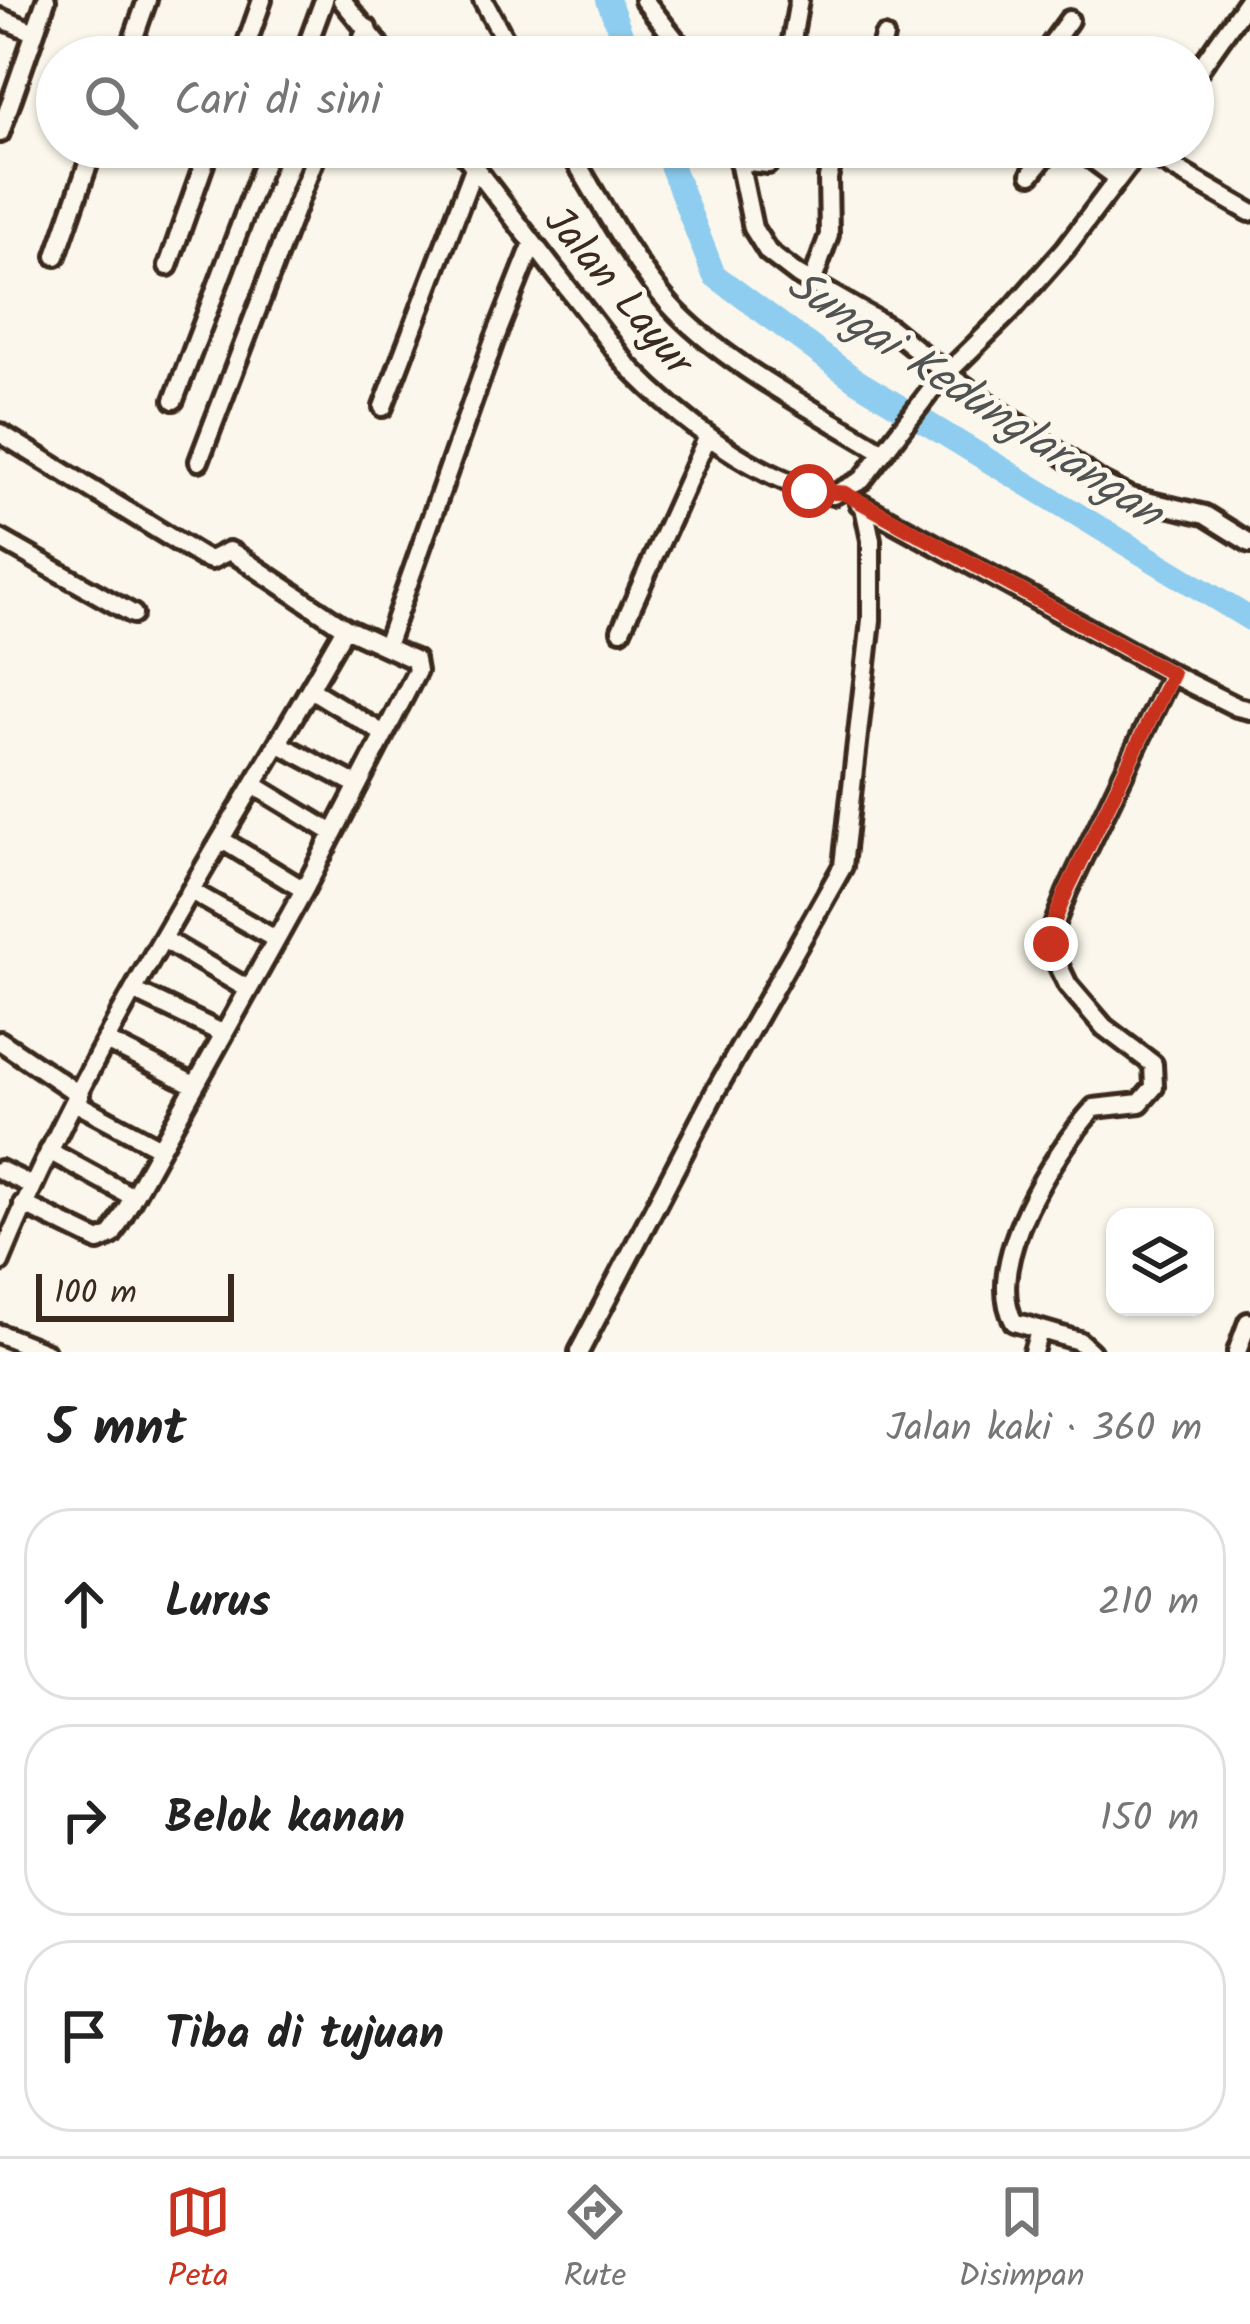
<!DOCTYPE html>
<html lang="id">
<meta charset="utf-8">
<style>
:root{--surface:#fff;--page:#f2f2f2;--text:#222;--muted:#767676;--line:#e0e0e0;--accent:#c8321e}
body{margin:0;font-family:Kalam,sans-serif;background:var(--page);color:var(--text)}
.controls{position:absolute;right:36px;bottom:36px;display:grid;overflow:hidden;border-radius:24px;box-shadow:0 3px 9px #0004}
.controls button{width:108px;height:108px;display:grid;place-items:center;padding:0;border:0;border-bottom:3px solid var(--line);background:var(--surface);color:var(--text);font:60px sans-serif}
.scale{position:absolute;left:36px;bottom:30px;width:198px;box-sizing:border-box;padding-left:12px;border:6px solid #3b2a1e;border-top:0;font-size:33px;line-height:42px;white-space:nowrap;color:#3b2a1e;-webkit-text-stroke:9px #fbf7ec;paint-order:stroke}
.stop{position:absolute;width:36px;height:36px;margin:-27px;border:9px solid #c8321e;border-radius:50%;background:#fff}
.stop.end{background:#c8321e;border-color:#fff;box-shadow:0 3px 12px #0008}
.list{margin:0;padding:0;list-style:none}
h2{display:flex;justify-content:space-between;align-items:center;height:156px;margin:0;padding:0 48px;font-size:51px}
h2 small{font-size:39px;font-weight:400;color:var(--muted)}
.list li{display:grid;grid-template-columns:78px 1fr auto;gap:36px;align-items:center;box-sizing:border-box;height:192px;margin:0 24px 24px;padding:0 24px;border:3px solid var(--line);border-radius:48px}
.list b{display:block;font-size:45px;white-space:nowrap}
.list em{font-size:39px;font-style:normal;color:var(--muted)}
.icon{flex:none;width:66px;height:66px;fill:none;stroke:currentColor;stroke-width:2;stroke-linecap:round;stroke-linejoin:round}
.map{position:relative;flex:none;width:1250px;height:1352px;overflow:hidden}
.search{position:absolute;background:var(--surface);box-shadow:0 3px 9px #0004;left:36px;right:36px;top:36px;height:132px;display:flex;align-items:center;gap:30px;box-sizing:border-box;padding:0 42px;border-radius:66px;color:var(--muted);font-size:45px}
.sheet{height:804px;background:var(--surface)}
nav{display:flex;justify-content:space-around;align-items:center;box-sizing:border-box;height:168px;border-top:3px solid var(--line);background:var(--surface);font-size:33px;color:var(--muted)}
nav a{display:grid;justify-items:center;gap:6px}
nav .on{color:var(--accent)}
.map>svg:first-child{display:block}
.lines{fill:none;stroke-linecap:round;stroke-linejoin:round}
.river{stroke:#8ecdef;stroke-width:24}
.minor-casing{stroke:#3b2a1e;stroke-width:26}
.minor{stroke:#fbf7ec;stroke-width:16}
.route{stroke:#c8321e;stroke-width:15}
.labels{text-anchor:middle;stroke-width:10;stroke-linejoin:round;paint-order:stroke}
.street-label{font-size:42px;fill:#3b2a1e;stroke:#fbf7ec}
.water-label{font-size:45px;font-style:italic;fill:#505352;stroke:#fbf7ec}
</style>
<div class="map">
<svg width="1250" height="1352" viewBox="0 0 1250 1352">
<rect width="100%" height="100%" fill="#fbf7ec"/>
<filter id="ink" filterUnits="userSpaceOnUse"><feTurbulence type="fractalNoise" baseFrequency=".00833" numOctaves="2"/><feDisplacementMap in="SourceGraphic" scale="24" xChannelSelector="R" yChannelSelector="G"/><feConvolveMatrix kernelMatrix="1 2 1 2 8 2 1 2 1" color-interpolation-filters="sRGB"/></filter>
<g filter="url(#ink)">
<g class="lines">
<path class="river" d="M608,0l22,57
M664,147l50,128 143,106 393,238"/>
<g class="minor-casing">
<path id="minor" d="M342,0l47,57
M483,0l31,57
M644,0l45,57
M0,18l34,14
M127,57l20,-57
M242,57l20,-57
M303,57l21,-57
M355,57l12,-29
M789,57l10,-57
M878,57l6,-20
M1042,57l27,-37
M1116,57l1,-1
M1193,78l55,-78
M0,133l46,-133
M459,147l168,218c52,54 131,117 206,130l29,-15 73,-95 77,-76 53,-60 77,-102
M567,147c32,52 62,111 102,157 53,59 146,106 214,148
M736,147l17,81 15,24 30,23 92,53 57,46 155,109 28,14 75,18 45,28
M1076,147l42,31
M1101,147l27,19
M1141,149l109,63
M739,161l29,3 6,-17
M1031,174l21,-27
M56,256l38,-109
M168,266l42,-119
M812,283l17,-48 -1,-57 8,-31
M174,400l96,-253
M383,407l91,-239
M0,433l202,124 9,3 18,-9 6,3 110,74c-119,209 -254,411 -345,634
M199,461l120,-314
M859,503l312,171 66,33 13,3
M0,539l133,75
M621,630l87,-194
M386,646l108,-305 39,-98
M310,689l74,45
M279,744l78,41
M254,785l79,48
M222,840l82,50
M191,891l84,48
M163,939l83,49
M134,991l88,42
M0,1041l80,54
M106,1041l88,44
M76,1103l84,45
M49,1151l84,46
M0,1170l31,15
M23,1204l76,37 13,-6 192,-345 113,-219 -2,-11 -70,-32
M0,1334l45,18
M579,1352l136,-260 128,-226 28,-246v-80l-7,-33
M1033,1352l6,-21
M1091,1352l-12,-11 -65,-19c-32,-58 41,-171 80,-214l46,-5 14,-16 -1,-23 -49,-37 -36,-42 -14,-29 -4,-20 17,-44 104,-218
M1237,1352l11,-30"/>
</g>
<use href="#minor" class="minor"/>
</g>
</g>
<g class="lines" filter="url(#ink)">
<path class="route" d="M809,491l35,2 328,181 -106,218 -14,35 -1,17"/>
</g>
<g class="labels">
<g class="street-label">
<text transform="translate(620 290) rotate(50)" y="15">Jalan Layur</text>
</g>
<g class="water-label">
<text transform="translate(976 397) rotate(33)" y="16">Sungai Kedunglarangan</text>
</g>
</g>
</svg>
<div class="controls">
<button><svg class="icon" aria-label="layers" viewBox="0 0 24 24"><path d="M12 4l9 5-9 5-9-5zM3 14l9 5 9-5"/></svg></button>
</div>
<div class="scale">100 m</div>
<div class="stop" style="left:809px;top:491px"></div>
<div class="stop end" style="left:1051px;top:944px"></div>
<div class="search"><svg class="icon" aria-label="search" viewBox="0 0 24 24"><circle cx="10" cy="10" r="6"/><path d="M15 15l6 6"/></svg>Cari di sini</div>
</div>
<section class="sheet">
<h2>5 mnt<small>Jalan kaki · 360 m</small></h2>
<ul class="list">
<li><svg class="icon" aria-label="ahead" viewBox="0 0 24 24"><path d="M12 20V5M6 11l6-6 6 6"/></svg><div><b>Lurus</b></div><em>210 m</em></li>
<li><svg class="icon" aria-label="right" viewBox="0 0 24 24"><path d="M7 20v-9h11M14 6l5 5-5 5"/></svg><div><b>Belok kanan</b></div><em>150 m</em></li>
<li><svg class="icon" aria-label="arrive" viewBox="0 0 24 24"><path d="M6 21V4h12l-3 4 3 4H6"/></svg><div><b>Tiba di tujuan</b></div></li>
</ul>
</section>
<nav>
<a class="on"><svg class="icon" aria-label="map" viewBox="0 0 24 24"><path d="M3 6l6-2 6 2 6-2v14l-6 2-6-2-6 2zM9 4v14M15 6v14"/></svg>Peta</a>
<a><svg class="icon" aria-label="directions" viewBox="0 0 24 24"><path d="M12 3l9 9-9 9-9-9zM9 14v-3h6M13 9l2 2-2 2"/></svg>Rute</a>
<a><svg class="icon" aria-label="saved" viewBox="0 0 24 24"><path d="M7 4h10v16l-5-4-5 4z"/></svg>Disimpan</a>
</nav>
